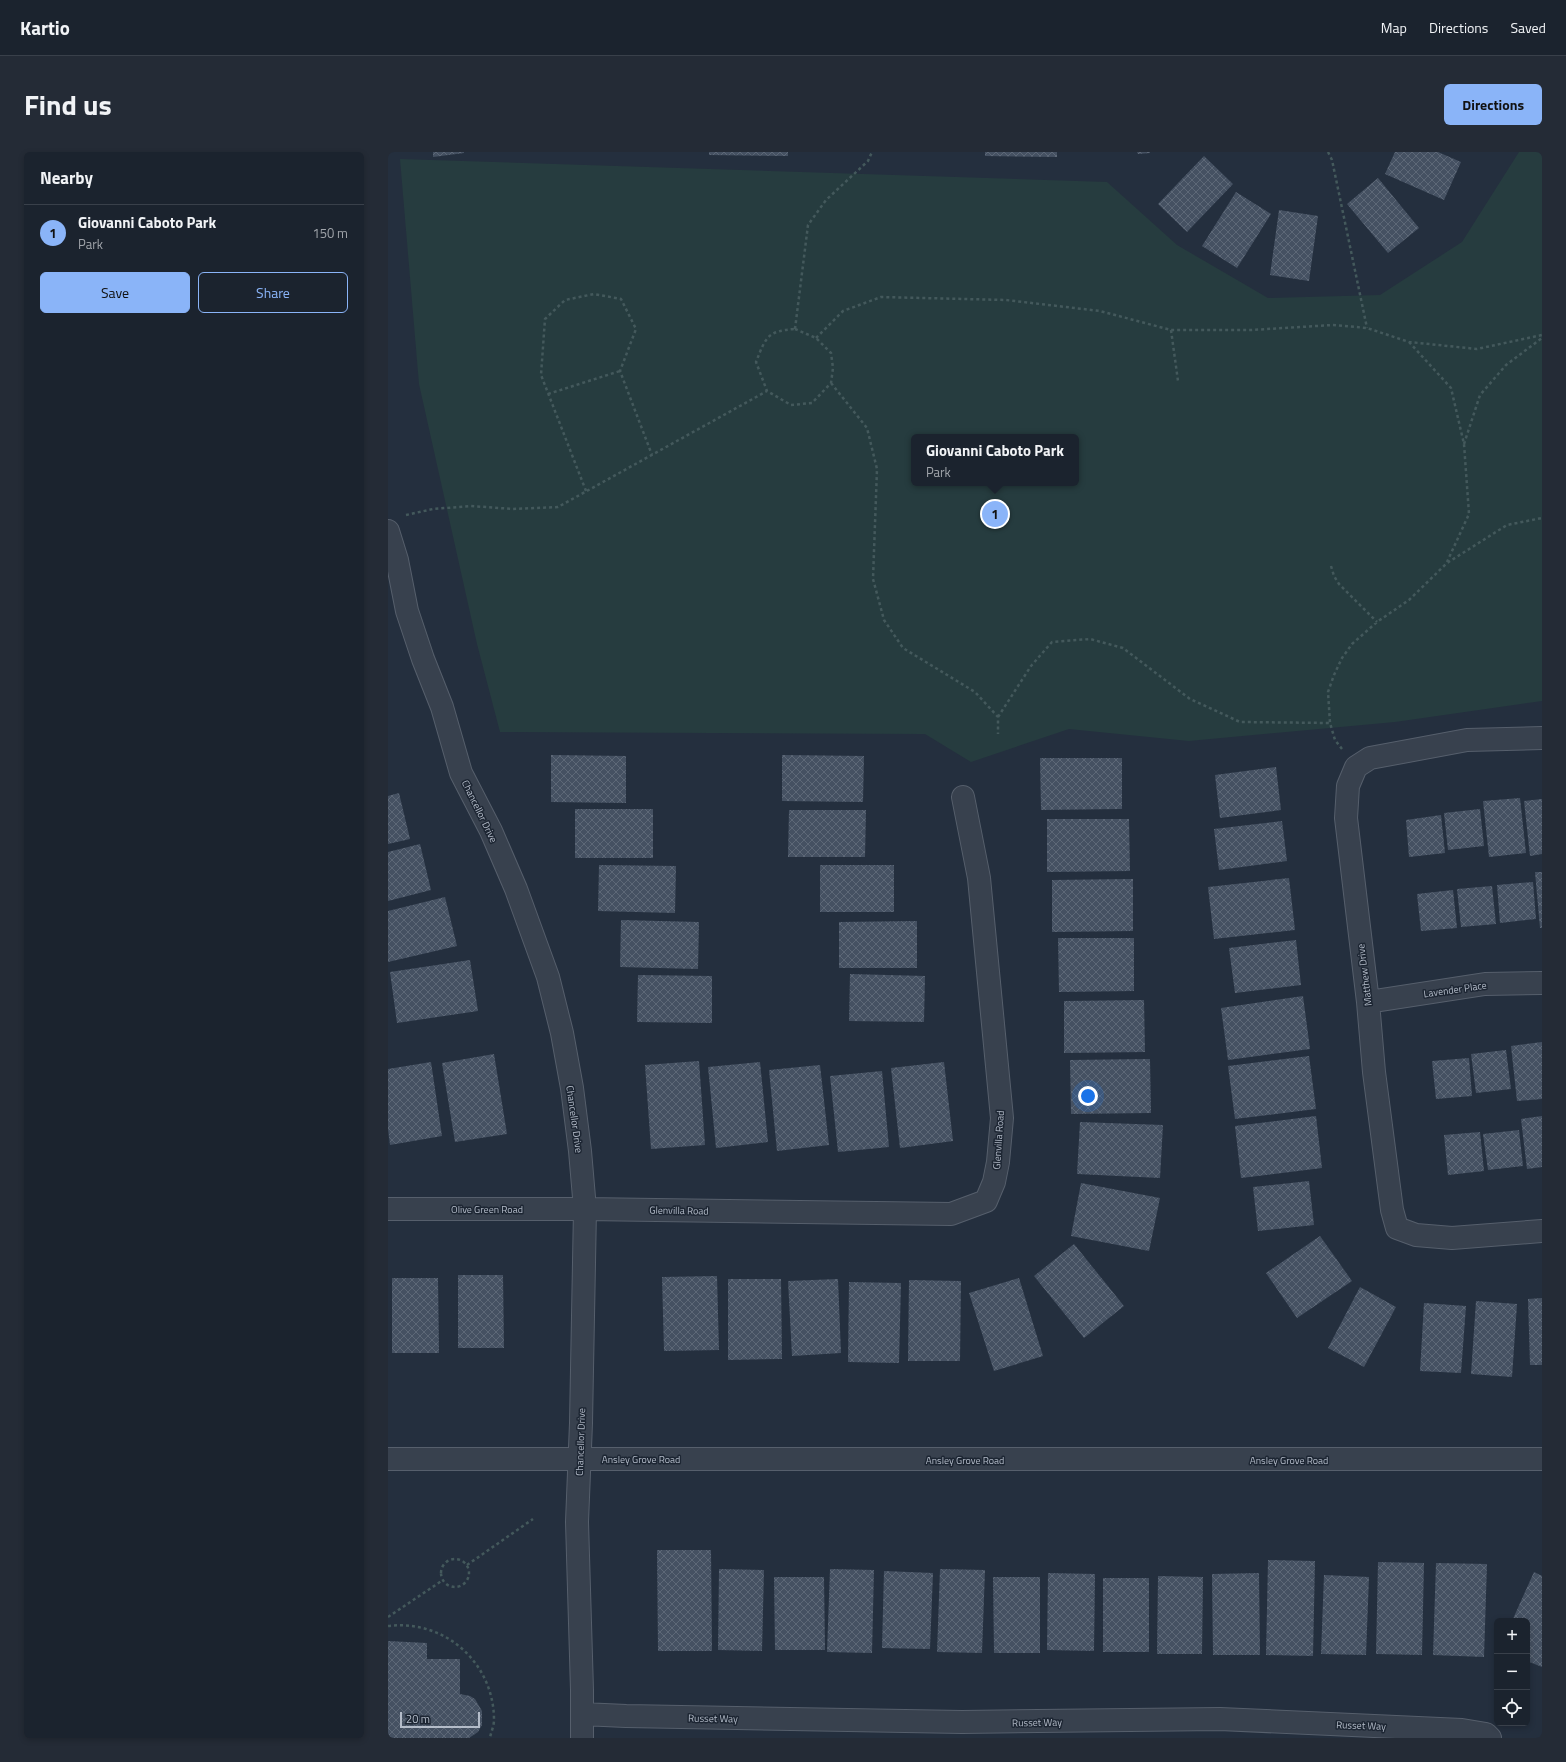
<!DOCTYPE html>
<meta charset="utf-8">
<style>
:root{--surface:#1b232e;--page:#242b36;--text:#f1f3f6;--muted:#a0a4aa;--line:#39404a;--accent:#8ab4f8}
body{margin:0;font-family:"Titillium Web",sans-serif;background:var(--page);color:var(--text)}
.controls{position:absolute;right:12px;bottom:12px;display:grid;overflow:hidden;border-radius:6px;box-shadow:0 2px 6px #0003}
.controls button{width:36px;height:36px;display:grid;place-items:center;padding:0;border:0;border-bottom:1px solid var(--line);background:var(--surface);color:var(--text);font:20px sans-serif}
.scale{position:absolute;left:12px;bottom:10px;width:80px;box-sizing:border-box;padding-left:4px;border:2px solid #b4bcc9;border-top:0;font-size:11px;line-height:14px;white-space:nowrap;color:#b4bcc9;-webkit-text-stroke:3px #1d2633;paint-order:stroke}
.you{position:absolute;left:700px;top:944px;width:14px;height:14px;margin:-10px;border:3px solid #fff;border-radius:50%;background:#1a73e8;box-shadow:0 0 0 6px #1a73e833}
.badge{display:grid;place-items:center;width:26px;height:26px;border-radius:50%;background:var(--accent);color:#111;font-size:13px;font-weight:700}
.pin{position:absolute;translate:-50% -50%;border:2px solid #fff;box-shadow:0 1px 4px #0006}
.popup{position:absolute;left:523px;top:282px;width:168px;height:52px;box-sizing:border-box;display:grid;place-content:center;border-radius:6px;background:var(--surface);filter:drop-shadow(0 1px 3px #0005);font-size:13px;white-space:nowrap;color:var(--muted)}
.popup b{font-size:15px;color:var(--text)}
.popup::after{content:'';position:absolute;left:50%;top:100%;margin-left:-8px;border:8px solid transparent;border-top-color:var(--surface)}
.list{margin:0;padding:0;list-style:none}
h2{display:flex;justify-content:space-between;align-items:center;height:52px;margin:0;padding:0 16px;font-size:17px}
h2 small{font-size:13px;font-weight:400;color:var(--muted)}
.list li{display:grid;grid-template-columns:26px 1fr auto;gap:12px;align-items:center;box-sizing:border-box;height:56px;padding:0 16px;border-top:1px solid var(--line)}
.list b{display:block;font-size:15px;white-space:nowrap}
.list p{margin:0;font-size:13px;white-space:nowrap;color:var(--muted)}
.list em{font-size:13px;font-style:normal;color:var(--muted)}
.actions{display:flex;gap:8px;padding:12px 16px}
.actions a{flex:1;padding:9px 0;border:1px solid var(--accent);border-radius:6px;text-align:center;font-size:14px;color:var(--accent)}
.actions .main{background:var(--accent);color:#111}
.icon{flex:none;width:22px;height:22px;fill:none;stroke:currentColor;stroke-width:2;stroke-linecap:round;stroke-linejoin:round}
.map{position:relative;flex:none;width:1154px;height:1586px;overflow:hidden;border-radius:6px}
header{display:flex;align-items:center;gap:24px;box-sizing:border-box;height:56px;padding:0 20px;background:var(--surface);border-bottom:1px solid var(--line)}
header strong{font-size:19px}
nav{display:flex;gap:22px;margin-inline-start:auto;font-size:14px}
.intro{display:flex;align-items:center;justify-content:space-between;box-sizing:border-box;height:96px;padding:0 24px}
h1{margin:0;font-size:28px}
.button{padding:10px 18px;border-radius:6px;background:var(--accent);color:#111;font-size:14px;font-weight:700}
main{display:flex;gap:24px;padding:0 24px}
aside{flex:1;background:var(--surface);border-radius:6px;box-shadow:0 2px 6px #0003}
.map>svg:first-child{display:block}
.green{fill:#263c3f;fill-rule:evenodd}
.building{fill:url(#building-cross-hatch)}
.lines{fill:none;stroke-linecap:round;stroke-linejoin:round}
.minor-casing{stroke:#565f6c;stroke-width:24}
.path{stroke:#44595c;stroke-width:2.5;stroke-dasharray:3 3;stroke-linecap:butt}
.minor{stroke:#38414e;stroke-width:22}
.labels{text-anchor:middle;stroke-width:3;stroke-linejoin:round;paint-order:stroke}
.street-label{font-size:10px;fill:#b4bcc9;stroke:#1d2633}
</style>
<header>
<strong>Kartio</strong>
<nav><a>Map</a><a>Directions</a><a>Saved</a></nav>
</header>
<div class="intro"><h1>Find us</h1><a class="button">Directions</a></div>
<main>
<aside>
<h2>Nearby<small></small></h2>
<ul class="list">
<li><span class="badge">1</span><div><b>Giovanni Caboto Park</b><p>Park</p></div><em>150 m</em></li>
</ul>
<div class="actions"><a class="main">Save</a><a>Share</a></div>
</aside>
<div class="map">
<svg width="1154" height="1586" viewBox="0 0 1154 1586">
<defs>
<pattern id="building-cross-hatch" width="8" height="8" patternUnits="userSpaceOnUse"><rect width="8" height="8" fill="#455162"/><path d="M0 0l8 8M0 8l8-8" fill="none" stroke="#5d6877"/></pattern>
</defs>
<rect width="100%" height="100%" fill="#242f3e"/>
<path class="green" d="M1131,0h23v549l-147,21 -206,19 -120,-12 -98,33 -46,-28 -425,-2 -23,-88 -58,-260 -19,-225 707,23 70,63 91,53 112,-3 82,-53zM526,285h162v46h-162z"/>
<path class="building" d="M45,0h31v1l-31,4z
M321,0h79v4l-79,-1z
M597,0h72v5l-72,-1z
M749,0h13v1l-12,1z
M1007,0h43l23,10 -17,38 -59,-26z
M816,4l29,28 -46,48 -29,-28z
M990,26l41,50 -31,25 -41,-49z
M848,40l35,22 -34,54 -35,-22z
M891,58l39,6 -9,65 -39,-6z
M163,603l75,1v47l-75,-1z
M394,603l82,1 -1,46 -81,-1z
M652,606h82v51l-81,1z
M888,615l5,43 -61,8 -5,-43z
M11,641l11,46 -22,5v-48z
M1132,646l6,55 -37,4 -6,-56z
M1154,647v55l-12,2 -6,-55z
M187,657h78v49h-78z
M1092,657l4,37 -36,4 -4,-37z
M401,658h77l-1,47h-77z
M1053,663l4,38 -36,4 -3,-37z
M659,667h82l1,52 -83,1z
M894,669l5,40 -68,9 -5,-41z
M32,692l11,46 -43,11v-49z
M211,713l77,1 -1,47 -77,-2z
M432,713h74v47h-74z
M1147,720h7v56h-2z
M901,726l6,52 -81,9 -6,-52z
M745,727v52l-81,1v-52z
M1145,730l3,37 -36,4 -3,-38z
M1104,734l4,38 -35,3 -4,-38z
M1065,738l4,38 -36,3 -4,-37z
M57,745l12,49 -69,16v-51z
M233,768l78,2 -1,47 -78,-2z
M529,769v47h-78v-46z
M670,786h76v53l-75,1z
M908,788l5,45 -66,8 -6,-45z
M82,808l8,51 -81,12 -7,-51z
M462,822l75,2 -1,46 -75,-1z
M250,823l74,1v47l-75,-1z
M915,844l7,53 -82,11 -7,-52z
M756,848l1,52 -81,1v-52z
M1154,890v57l-25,2 -6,-55z
M1118,898l5,39 -35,4 -5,-39z
M106,902l13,80 -52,8 -13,-79z
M921,904l7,53 -81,10 -7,-53z
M1081,906l3,38 -36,3 -4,-38z
M762,907l1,54 -80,1 -1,-54z
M311,909l6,84 -54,4 -6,-84z
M43,910l11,74 -52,9 -2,-16v-60z
M372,910l8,80 -52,6 -8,-81z
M556,910l9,79 -53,7 -9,-80z
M432,913l9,80 -52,6 -8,-81z
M494,919l7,76 -51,5 -8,-76z
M928,964l6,52 -81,10 -6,-52z
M1154,964v51l-15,2 -6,-50z
M692,970l83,3 -3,53 -83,-4z
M1131,978l4,36 -35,4 -5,-36z
M1092,980l4,39 -36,4 -4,-40z
M921,1029l5,44 -56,6 -5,-44z
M693,1031l79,15 -11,53 -78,-15z
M932,1084l32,45 -55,37 -31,-45z
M686,1092l50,62 -40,32 -50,-62z
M70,1123h45l1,73h-46z
M329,1124l2,74 -55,1 -2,-74z
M4,1126h46l1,75h-47z
M631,1126l24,78 -49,15 -25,-78z
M340,1127h53l1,80 -54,1z
M450,1127l3,74 -49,3 -4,-75z
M521,1128l52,1 -1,80h-52z
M461,1130l52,1 -2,80 -51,-1z
M972,1135l36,20 -32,60 -36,-19z
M1154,1146v67h-12l-2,-66z
M1088,1149l41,3 -5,73 -41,-3z
M1036,1151l42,3 -5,67 -41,-2z
M269,1398h54l1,101h-54z
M880,1408l47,1 -2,95 -47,-1z
M990,1410l46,1 -2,92 -46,-1z
M1048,1411l51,1 -3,93 -51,-2z
M331,1417l45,1 -2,81 -44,-1z
M442,1417l44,1 -2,83 -45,-1z
M552,1417l45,1 -3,83 -45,-1z
M496,1419l49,2 -3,76 -48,-1z
M1146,1420l8,4v91l-15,-6v-40h-15z
M660,1421l47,1 -1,77 -47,-1z
M871,1421l1,82h-47l-1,-81z
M936,1423l45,2 -3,78 -45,-1z
M770,1424l45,1 -1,77h-45z
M386,1425h50l1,73h-50z
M605,1425h47v76h-46z
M715,1426h46v74h-46z
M0,1489l39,2v16h33v35l10,2 5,3 7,12v14l-4,7 -9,6h-81z"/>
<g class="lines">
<g class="minor-casing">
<path id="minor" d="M0,379l9,29 10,51 16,48 19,48 19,66 30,58 25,58 32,88 14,56 10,55 8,63 5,58 -4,214 -4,99 5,168v48
M1154,586l-75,2 -97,18 -14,9 -8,19 -2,32 22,184 6,70 18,138 5,18 19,7 36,3 90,-7
M980,850l117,-18 57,-1
M0,1057h197l366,5 35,-13 8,-19 4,-20 4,-44 -23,-240 -16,-81
M0,1307h1154
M194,1562l44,2 336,6 258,-3 242,11 24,4 4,4"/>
</g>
<path class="path" d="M940,0l4,8 35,168
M407,177l21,9 15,15 2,15 -2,15 -19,20 -21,2 -24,-14 -11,-29c10,-25 11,-31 39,-33z
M407,177l13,-104 18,-25 42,-39 4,-9
M783,178l7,51
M428,186l27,-27 38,-14 125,3 94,11 71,19h80l82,-5 34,3 42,14 68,7 65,-14
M1021,190l42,46 13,56 5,70 -22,48
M443,231l36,45 10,41 -4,110 11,41 19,28 72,44 23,25v17
M160,242l72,-23
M1076,292l16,-49 26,-30 36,-27
M198,339l-45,-116 4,-56 20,-19 29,-6 27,5 15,30 -16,42 32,84
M18,363l27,-6 38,-3 42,3 45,-2 209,-116
M943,414l3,10 5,8 38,38
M610,565l33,-51 21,-24 38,-3 33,9 67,51 50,23 90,1
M954,597l-7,-9 -5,-17 -2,-31 6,-17 8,-17 10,-14 25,-22 32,-22 38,-37 60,-38 35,-7
M53 1421a14 14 0 1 1 28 0a14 14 0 1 1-28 0Z
M79,1413l66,-46
M0,1465l55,-37
M0,1474c57,-7 106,37 106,94 0,6 -3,12 -4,18"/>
<use href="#minor" class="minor"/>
</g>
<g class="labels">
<g class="street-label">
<text transform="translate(92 659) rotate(64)" y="4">Chancellor Drive</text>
<text transform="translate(976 823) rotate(-97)" y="4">Matthew Drive</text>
<text transform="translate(1067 837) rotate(-8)" y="4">Lavender Place</text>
<text transform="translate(187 967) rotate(82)" y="4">Chancellor Drive</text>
<text transform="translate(610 988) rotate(-86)" y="4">Glenvilla Road</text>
<text x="99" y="1061">Olive Green Road</text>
<text transform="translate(291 1058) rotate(1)" y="4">Glenvilla Road</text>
<text transform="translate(192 1290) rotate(-88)" y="4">Chancellor Drive</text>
<text x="253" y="1311">Ansley Grove Road</text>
<text x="577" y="1312">Ansley Grove Road</text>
<text x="901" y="1312">Ansley Grove Road</text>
<text transform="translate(325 1566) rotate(1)" y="4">Russet Way</text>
<text transform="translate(649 1570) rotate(-1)" y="4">Russet Way</text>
<text transform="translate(973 1573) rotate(2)" y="4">Russet Way</text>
</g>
</g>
</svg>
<div class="controls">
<button>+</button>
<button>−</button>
<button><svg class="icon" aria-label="locate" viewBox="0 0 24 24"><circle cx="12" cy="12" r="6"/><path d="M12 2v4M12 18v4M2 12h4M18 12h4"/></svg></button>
</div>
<div class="scale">20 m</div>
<div class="you"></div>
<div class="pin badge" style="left:607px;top:362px">1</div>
<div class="popup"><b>Giovanni Caboto Park</b>Park</div>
</div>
</main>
